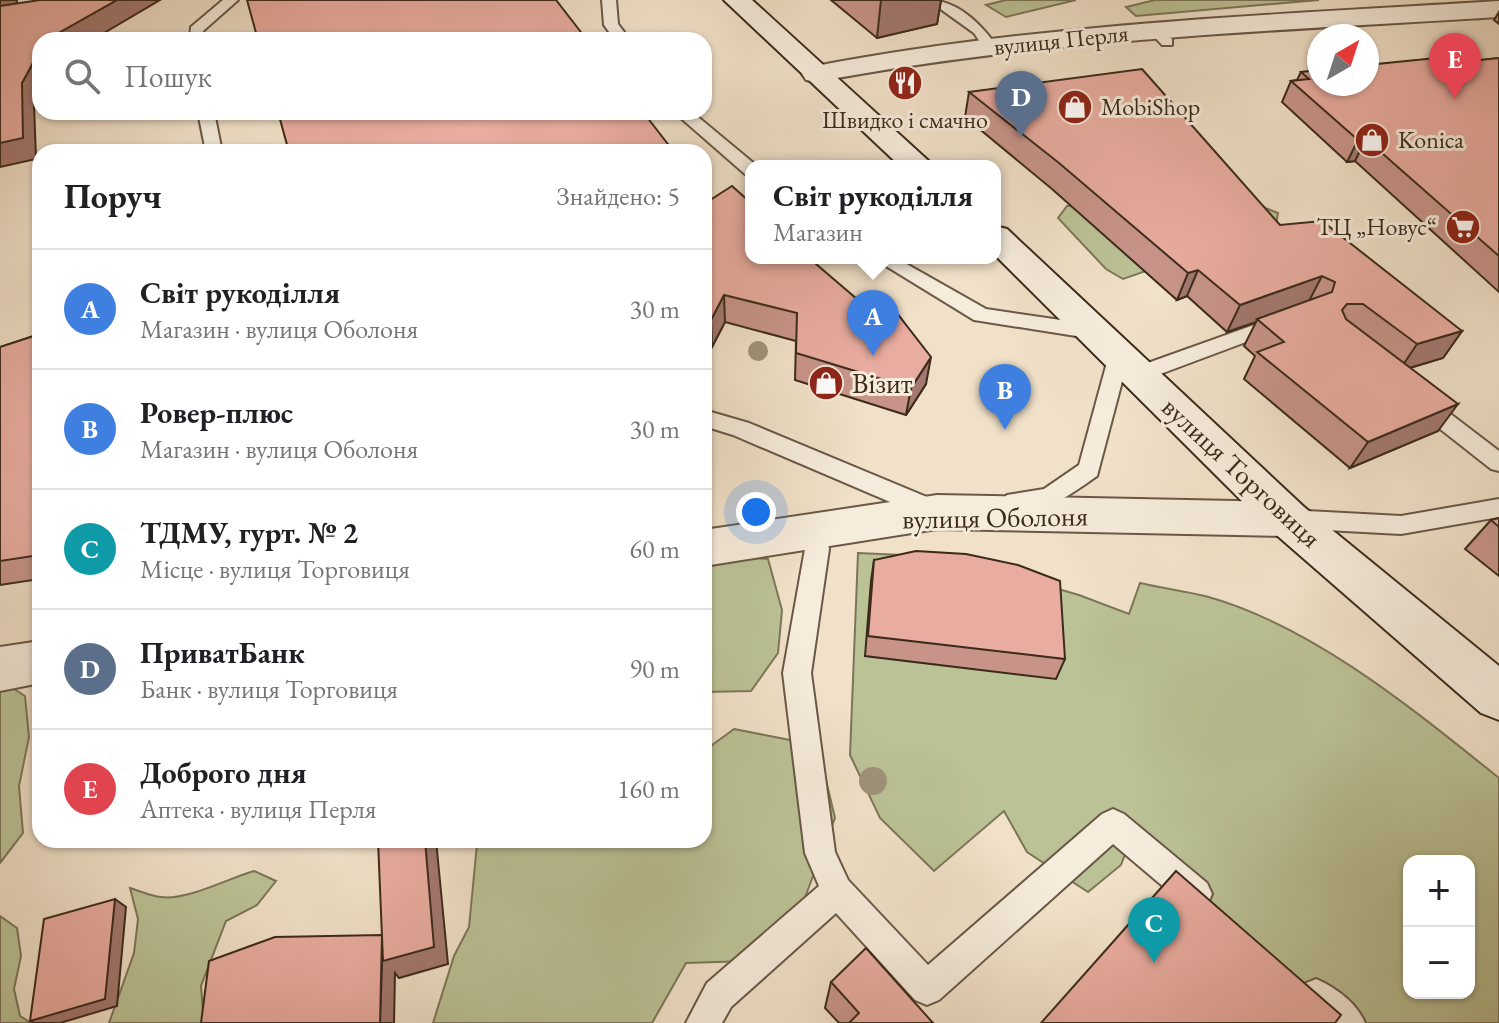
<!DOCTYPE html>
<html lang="uk">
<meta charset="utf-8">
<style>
:root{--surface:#fff;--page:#f6f6f6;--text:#202124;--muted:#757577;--line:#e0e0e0;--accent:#b45309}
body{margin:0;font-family:"EB Garamond",serif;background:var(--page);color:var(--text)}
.controls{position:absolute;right:24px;bottom:24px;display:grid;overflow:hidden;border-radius:16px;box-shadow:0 2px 6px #0004}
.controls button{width:72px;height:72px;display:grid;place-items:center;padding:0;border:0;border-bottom:2px solid var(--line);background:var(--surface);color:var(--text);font:40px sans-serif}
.compass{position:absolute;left:1307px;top:24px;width:72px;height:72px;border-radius:50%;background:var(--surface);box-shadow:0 2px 6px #0004;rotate:39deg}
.you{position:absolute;left:756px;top:512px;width:28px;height:28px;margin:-20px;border:6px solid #fff;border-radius:50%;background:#1a73e8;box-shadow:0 0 0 12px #1a73e833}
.badge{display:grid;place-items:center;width:52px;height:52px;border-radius:50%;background:var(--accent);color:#fff;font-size:26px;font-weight:700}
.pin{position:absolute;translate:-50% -66px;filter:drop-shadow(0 2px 4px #0008)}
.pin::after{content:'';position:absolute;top:42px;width:28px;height:24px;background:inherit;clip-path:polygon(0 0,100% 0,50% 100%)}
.popup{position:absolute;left:745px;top:160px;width:256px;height:104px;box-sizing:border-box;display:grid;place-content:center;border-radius:16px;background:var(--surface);filter:drop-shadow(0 2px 6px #0005);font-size:26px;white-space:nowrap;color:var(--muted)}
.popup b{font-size:30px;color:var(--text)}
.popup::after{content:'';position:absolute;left:50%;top:100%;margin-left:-16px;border:16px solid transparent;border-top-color:var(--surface)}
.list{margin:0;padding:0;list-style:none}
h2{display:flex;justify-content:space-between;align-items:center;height:104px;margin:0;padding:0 32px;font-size:34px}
h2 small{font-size:26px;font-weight:400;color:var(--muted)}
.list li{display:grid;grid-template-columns:52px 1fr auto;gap:24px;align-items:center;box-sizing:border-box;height:120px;padding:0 32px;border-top:2px solid var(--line)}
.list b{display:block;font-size:30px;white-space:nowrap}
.list p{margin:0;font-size:26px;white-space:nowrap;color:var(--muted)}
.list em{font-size:26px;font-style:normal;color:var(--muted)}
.icon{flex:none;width:44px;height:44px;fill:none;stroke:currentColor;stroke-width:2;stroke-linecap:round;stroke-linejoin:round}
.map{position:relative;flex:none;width:1499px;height:1023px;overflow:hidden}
.search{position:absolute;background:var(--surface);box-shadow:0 2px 6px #0004;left:32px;top:32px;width:680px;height:88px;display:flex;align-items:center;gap:20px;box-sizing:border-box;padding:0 28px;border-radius:24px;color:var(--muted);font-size:30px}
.panel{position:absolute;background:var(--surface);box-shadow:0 2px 6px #0004;left:32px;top:144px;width:680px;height:704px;border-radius:24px}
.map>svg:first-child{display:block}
.green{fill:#bbc296;stroke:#7c7658;stroke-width:2;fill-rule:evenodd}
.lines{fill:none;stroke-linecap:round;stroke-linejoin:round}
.lane-casing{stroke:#695846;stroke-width:4}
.street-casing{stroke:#695846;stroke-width:4}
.secondary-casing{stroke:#3c2b1b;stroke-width:4}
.lane{fill:#f6ecdc;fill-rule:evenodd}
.street{fill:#f6ecdc;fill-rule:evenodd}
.secondary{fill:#f6ecdc;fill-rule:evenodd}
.tree{fill:#9f927a}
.wall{fill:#c8948a;stroke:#3c2b1b;stroke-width:2}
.shaded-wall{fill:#a37870;stroke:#3c2b1b;stroke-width:2}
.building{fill:#e9aca0;stroke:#3c2b1b;stroke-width:2}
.labels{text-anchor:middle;stroke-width:6;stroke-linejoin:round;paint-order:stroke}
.far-street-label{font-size:24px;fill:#3c2b1b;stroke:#f6ecdc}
.far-poi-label{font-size:24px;fill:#3c2b1b;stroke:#f6ecdc;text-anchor:start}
.poi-label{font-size:28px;fill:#3c2b1b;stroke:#f6ecdc;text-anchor:start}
.street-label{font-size:28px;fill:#3c2b1b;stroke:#f6ecdc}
</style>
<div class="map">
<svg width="1499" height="1023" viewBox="0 0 1499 1023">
<rect width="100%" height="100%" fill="#f1e1c9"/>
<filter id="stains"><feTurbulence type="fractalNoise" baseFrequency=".0025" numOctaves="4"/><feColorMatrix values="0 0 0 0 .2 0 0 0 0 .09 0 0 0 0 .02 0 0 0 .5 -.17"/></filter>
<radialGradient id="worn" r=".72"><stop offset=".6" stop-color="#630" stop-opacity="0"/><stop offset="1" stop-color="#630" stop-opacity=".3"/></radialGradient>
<path class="green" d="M1006,0h70l-70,17 -20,-12z
M1155,0h164l-183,16 -10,-9z
M1253,203l25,10 -2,13 -153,53 -17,-10 -48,-51 9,-12z
M858,553l90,4 131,38 50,19 11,-31c21,5 44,8 65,13 107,29 209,114 294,182v245h-157l-210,-187 -11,29 -33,27 -61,-40 -23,-41 -70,60 -54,-53 -30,-63zM1409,861h60v132h-60z
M704,554l64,5 14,51 -4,43 -27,38 -47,1z
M3,682l22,14 4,41 -10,49 4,47 -23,30v-178z
M734,729l56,11 35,36 10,42 -31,82 -54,61 -64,2 -34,60h-219l21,-67 15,-29 8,-83 5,-4h222v-89z
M254,871l22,10 -19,24 -31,16 -25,65 3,37h-95l25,-70 4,-34 -8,-31c10,3 21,8 31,9 25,4 68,-19 93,-26z
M0,916l17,12 4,28 -7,33 6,27 11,7h-31z"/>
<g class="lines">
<g class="lane-casing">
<path id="lane" d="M18,0h14l-2,19 -30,6v-8l18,-4z
M223,0h15l-35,31 1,9h-14l1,-13z
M602,0h14l2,24 12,16h-15l-11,-15z
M928,0c30,0 54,25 70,48l-2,3h-10l-12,-18z
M1156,26l16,13v6h-10l-11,-12v-6z
M198,112h16l8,40h-16z
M674,112h18l65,54h-6v9l-6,-1z
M873,258h23l90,51 109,16 10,7 -10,7 -121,-19z
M1279,316l10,6 -3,5 -139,52h-16l-3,-5 3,-5z
M1119,348l10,7 -32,121c-26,18 -56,42 -90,31l-4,-6 4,-6 37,-6 35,-24 30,-110z
M1419,393l8,3 72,55v20l-8,-2 -80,-63 -3,-5 3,-5z
M704,410l45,13 197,82 4,7 -4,7 -8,2 -8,-2 -197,-84 -29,-9z
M1499,499v18l-98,17 -113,-6 -9,-2 -3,-7 3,-7 9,-2 113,6z
M815,520l9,2 5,27 -18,124 24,179 13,28 80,85 174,-151 11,-5 11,5 83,69 5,11 -5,11 -11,5 -11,-5 -72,-61 -174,156 -12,5 -12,-5 -79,-87 -105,94 -9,16h-36l21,-40 112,-97 -14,-33 -22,-180 22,-124 -2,-20 3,-7z
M1316,979c19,8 41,24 49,44h-43l-18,-15 -5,-12 5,-12z"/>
</g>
<g class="street-casing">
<path id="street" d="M1499,1v16c-228,14 -458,22 -683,65l-10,-2 -4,-6 4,-6 10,-2c225,-43 455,-51 683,-65z
M937,495l351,7 16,5 6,12 -6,12 -16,5 -351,-7 -233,37v-36z
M40,641v42l-40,8v-44z"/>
</g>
<g class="secondary-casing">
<path id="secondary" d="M724,0h28l182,166h-34z
M995,226l12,3 297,278 195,159v54l-18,-7 -209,-182 -277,-276z"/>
</g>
<use href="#lane" class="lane"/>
<use href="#street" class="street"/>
<use href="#secondary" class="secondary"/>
</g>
<g class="tree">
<circle cx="758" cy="351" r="10"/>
<circle cx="873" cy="781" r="14"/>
</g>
<path class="wall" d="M831,0h110l-4,24 -60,14z
M1499,12v12l-5,-4z
M1499,58v234l-144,-131 -8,1 -65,-60 9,-21 6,-1 4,-8 143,-8z
M969,92l311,133 182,106 -19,27 -33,10 28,63 -88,37 -106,-89 11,-23 -11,-10 12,-24 -29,10 -40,-36 -10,4 -125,-111 -87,-72z
M704,204l222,180 -20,31 -111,-35 1,-39 -71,-19 -13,25 -8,-2z
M40,334v245l-40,6v-238z
M1499,518v58l-34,-27 26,-29z
M874,560l191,99 -9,20 -191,-23 6,-75z
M831,982l102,41h-94l-14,-15z"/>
<path class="shaded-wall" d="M0,0h17l-2,11 -15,4z
M117,0h43l-68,40h-46z
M881,0h60l-4,24 -60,14z
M40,50v42l-6,12 2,55 -36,8v-24l22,-60z
M1366,139l-11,22 -8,1 11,-22z
M1198,270l-11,26 -10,4 11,-27z
M1322,276l-14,27 -51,16 -1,3 -29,10 13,-27z
M724,295l1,27 -13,25 -1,-27z
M1462,331l-19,27 -44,13 18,-27z
M931,357l-5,27 -20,31 5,-27z
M1458,404l-20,27 -88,37 18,-26z
M425,840h11l12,124 -49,14 -4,-5 -1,50h-14l3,-88z
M115,899l11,8 -9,99 -57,17h-26l-4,-2z"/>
<path class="building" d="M40,0h77l-71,40h-6v10l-18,33 1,55 -23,5v-137z
M247,0h309l31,40h-329z
M1436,58l8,6 55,-6v198l-133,-117 -8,1 -67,-59 18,-2 -8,-7 18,-2v14h48v-19z
M1142,69l138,156 42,-4 140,110 -45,13 -54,-40h-16l-5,6 4,9 112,85 -90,38 -111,-90 27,-10 -27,-23 75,-27 3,-10 -13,-6 -82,29 -42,-35 -10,3 -129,-110 -90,-71z
M278,112h365l31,40h-385z
M732,186l19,17v55h58l55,47 32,7 35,45 -20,31 -115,-35 1,-40 -73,-18 -13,25 -7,-2v-114z
M40,334v221l-40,6v-214z
M1499,518v9l-8,-7z
M916,551l50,3 52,11 42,16 5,78 -197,-23 6,-76z
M378,840h47l9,107 -51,14z
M1176,871l165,144 -6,8h-294z
M115,899l-10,100 -75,22 14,-102z
M382,935l-2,88h-179l8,-62 66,-24z
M866,948l67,75h-84l10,-10 -28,-31z"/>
<defs>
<g id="restaurant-disc" transform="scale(1.8)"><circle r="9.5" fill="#8f2418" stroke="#f6ecdc"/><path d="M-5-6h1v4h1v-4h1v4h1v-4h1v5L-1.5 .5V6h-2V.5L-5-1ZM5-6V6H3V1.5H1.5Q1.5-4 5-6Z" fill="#fff"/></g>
<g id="shop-disc" transform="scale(1.8)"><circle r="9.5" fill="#8f2418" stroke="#f6ecdc"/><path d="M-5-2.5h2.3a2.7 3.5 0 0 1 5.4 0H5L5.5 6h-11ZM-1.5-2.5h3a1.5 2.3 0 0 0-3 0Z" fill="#fff"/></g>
<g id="supermarket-disc" transform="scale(1.8)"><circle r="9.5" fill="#8f2418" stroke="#f6ecdc"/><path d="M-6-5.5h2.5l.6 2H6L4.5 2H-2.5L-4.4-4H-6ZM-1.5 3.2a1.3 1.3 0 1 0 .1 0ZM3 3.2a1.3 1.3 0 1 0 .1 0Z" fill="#fff"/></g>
</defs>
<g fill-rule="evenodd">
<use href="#restaurant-disc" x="905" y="83"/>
<use href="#shop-disc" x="1075" y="107"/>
<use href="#shop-disc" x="1372" y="140"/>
<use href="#supermarket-disc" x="1463" y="227"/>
<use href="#shop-disc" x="826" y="383"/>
</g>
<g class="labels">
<g class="far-street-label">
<text transform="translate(1061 40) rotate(-6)" y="8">вулиця Перля</text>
</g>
<g class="far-poi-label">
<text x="1101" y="115">MobiShop</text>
<text x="905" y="128" text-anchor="middle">Швидко і смачно</text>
<text x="1398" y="148">Konica</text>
<text x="1437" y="235" text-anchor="end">ТЦ „Новус“</text>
</g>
<g class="poi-label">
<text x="852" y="393">Візит</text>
</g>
<g class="street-label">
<text transform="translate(1242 472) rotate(43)" y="10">вулиця Торговиця</text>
<text transform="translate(995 517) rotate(-1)" y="10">вулиця Оболоня</text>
</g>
</g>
<rect width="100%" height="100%" filter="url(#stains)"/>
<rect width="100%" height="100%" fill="url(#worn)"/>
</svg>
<div class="controls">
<button>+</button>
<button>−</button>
</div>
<svg class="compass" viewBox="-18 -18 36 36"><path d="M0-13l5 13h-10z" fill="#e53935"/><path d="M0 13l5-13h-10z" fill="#757577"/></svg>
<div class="you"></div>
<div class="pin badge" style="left:873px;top:356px;background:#3f7fe0">A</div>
<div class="popup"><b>Світ рукоділля</b>Магазин</div>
<div class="pin badge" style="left:1005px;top:430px;background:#3f7fe0">B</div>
<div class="pin badge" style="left:1154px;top:963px;background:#0f9aa8">C</div>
<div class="pin badge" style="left:1021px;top:137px;background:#5c6f8a">D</div>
<div class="pin badge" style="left:1455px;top:99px;background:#e0444e">E</div>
<div class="search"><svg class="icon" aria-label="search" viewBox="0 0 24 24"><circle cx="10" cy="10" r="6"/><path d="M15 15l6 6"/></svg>Пошук</div>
<section class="panel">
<h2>Поруч<small>Знайдено: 5</small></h2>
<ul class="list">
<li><span class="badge" style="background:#3f7fe0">A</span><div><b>Світ рукоділля</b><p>Магазин · вулиця Оболоня</p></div><em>30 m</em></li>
<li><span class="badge" style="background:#3f7fe0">B</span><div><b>Ровер-плюс</b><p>Магазин · вулиця Оболоня</p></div><em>30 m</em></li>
<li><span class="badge" style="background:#0f9aa8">C</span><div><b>ТДМУ, гурт. № 2</b><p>Місце · вулиця Торговиця</p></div><em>60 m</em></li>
<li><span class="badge" style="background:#5c6f8a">D</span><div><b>ПриватБанк</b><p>Банк · вулиця Торговиця</p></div><em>90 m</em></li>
<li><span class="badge" style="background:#e0444e">E</span><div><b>Доброго дня</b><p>Аптека · вулиця Перля</p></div><em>160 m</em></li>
</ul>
</section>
</div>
